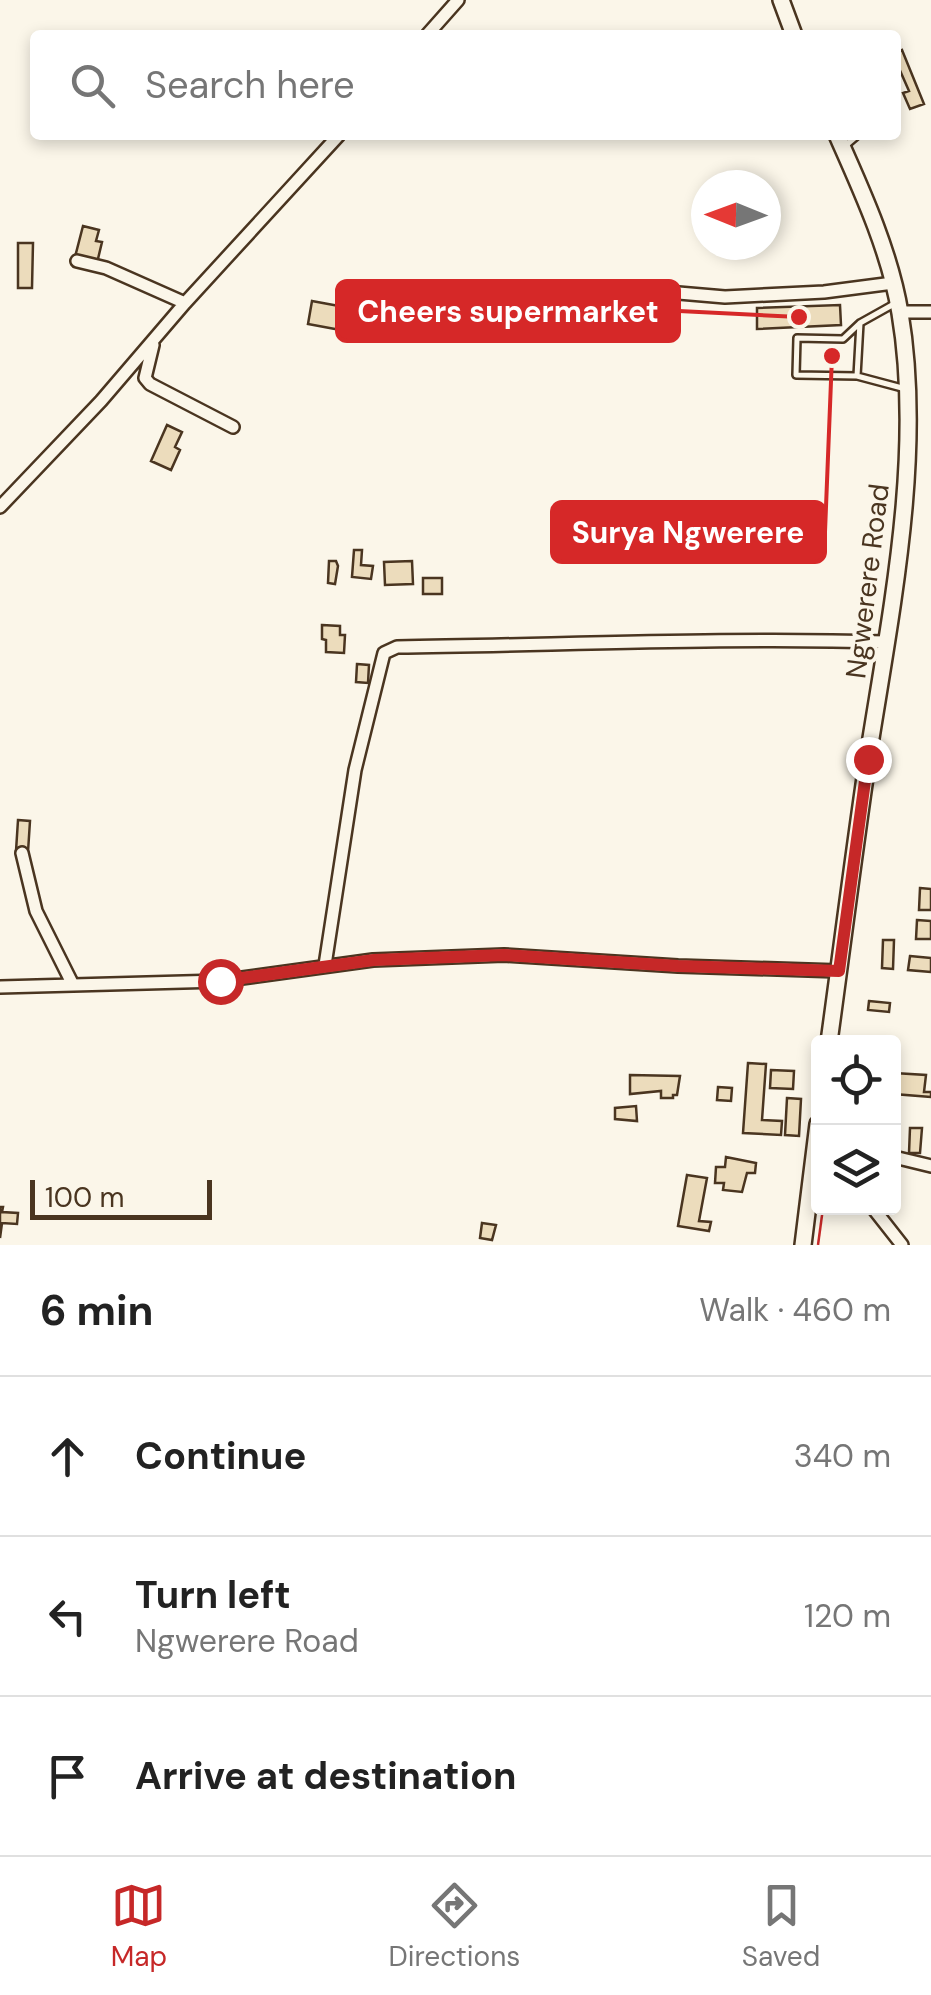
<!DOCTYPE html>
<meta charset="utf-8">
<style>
:root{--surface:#fff;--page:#f6f6f6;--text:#222;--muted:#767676;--line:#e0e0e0;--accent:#c62828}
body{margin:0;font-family:"DM Sans",sans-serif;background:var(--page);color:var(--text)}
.controls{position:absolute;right:30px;bottom:30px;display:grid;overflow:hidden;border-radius:10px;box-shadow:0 5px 15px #0003}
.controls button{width:90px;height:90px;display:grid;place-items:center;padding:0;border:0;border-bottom:2px solid var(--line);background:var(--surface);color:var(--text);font:50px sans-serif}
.compass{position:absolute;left:691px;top:170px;width:90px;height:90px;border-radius:50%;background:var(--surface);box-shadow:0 5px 15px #0003;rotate:271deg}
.scale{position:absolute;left:30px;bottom:25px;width:182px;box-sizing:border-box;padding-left:10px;border:5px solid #4a3520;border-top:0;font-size:28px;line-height:35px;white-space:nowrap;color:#4a3520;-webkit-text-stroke:8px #fbf6e9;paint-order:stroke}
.stop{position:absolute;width:30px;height:30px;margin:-22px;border:8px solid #c62828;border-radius:50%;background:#fff}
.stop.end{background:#c62828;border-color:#fff;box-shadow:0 2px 10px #0008}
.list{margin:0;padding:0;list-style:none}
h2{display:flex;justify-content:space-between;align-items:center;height:130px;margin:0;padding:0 40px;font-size:42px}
h2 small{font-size:32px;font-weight:400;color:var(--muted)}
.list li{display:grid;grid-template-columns:65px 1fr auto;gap:30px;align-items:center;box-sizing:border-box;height:160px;padding:0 40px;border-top:2px solid var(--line)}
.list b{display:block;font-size:38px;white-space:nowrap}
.list p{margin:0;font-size:32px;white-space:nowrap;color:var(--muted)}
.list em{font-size:32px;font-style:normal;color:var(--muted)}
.icon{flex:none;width:55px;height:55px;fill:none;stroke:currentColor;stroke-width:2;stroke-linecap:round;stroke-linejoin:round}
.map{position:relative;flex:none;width:931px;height:1245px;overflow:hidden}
.search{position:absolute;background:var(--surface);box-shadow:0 5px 15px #0003;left:30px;right:30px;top:30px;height:110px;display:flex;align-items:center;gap:25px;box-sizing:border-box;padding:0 35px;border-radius:10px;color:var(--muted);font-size:38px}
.sheet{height:610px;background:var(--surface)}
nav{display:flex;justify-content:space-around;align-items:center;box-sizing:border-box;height:140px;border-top:2px solid var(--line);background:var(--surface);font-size:28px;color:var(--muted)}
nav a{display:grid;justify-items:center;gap:5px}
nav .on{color:var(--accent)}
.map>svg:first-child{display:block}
.building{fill:#ecdcbc;stroke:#4a3520;stroke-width:2.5}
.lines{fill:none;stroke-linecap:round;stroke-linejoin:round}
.lane-casing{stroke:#4a3520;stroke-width:10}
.street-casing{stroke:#4a3520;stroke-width:16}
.secondary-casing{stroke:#4a3520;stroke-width:20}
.lane{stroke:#fbf6e9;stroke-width:5}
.street{stroke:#fbf6e9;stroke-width:11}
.secondary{stroke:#fbf6e9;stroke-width:15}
.power{stroke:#c62828;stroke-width:2.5;stroke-dasharray:35 8 5 8;stroke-linecap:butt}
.route{stroke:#c62828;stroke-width:12}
.labels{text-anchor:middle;stroke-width:8;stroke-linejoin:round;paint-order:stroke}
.street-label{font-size:28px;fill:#4a3520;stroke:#fbf6e9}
.leader{fill:none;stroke:#d62828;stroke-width:4}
.callout-dot{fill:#d62828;stroke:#fbf6e9;stroke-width:4}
.callout{fill:#d62828;stroke:#d62828;stroke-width:4}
.callout-label{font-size:30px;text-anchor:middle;font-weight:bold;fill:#fff}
</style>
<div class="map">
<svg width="931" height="1245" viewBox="0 0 931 1245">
<rect width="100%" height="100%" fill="#fbf6e9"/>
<path class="building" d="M902,50l22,54 -14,5 -7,-16 6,-2 -11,-25 -2,1v-14z
M83,226l16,4 -3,11 6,1 -5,21 -22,-6z
M18,243h15l-1,45h-14z
M312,301l54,10 -4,23 -54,-10z
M840,305l1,20 -84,4v-21z
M167,425l15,7 -7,15 5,3 -9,20 -20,-9z
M354,550h8l-1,15 12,1 -2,13 -19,-2z
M329,561h7l2,5 -3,18 -7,-1z
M412,561l1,23 -28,1 -1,-23z
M423,578h19v16h-19z
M322,625l18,1v9h5l-1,18 -18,-1v-12l-4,-1z
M357,664l12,1 -1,18 -12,-1z
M18,820l12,1 -2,31 -12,-1z
M920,888l11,1v21h-12z
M917,920l14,1v18h-15z
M883,940h11l-1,29 -11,-1z
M910,956l21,2v14l-23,-2z
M869,1001l21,2 -1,9 -21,-2z
M748,1063l18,1 -4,56 20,1 -1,14 -38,-2z
M771,1070l23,1 -1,18 -23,-1z
M894,1073l32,2 -2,17h7v5l-37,-3z
M630,1075l50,1 -3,19h-4v3h-12v-7l-31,3z
M718,1087l14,1 -1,13 -14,-1z
M787,1098l14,1 -2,37 -14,-1z
M636,1106l1,15 -22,-2v-11z
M910,1128h12l-2,25h-11z
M726,1157l30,6 -1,10h-8l-5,19 -19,-2 1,-7h-9l1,-16h9z
M687,1175l20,3 -8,43 12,1 -2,9 -31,-5z
M0,1207h3l-1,5 16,1 -1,11 -15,-1 -2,15z
M482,1223l14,2 -4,15 -12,-2z"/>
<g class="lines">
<g class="lane-casing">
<path id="lane" d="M845,146l13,-11
M894,304l-34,19 -3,53 45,12
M857,376l-61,-1 1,-37 46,1 17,-16"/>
</g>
<g class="street-casing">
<path id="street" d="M427,35l31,-35
M77,261l29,7 79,35
M644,290l81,7 99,-5 69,-9
M900,312h31
M153,345l-8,33 5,6 83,43
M0,507l101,-106 84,-98 154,-168
M22,853l14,58 37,74
M325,965l30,-195 29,-117 13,-6c163,-2 327,-10 490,-5
M0,987l220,-6 153,-21 131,-5 174,11 161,5
M894,1157l37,9
M873,1208l29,37"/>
</g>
<g class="secondary-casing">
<path id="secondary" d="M781,0l13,35
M829,1042c13,-95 25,-190 39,-285 22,-141 56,-302 32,-444 -10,-61 -38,-122 -63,-178
M803,1245l15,-121"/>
</g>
<use href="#lane" class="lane"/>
<use href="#street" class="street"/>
<use href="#secondary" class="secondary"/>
<path class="power" d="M818,1245l5,-37"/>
</g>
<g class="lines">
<path class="route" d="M220,981l154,-21 130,-5 174,11 161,5 29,-212"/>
</g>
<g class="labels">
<g class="street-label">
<text transform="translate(867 581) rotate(-83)" y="10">Ngwerere Road</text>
</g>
</g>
<path class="leader" d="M799 317L679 311M832 356L825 532"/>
<g class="callout-dot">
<circle cx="799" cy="317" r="10"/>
<circle cx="832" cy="356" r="10"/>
</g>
<g class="callout">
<rect x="337" y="281" width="342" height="60" rx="10"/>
<rect x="552" y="502" width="273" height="60" rx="10"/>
</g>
<g class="callout-label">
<text x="508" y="322">Cheers supermarket</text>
<text x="688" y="543">Surya Ngwerere</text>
</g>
</svg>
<div class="controls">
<button><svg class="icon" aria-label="locate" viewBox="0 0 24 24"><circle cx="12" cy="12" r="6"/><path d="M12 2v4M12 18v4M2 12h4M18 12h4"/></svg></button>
<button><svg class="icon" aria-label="layers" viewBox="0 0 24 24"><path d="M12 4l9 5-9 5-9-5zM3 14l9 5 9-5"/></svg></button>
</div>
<svg class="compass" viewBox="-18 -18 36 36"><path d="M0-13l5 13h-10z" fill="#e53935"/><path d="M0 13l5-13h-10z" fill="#767676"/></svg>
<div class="scale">100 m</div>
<div class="stop" style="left:220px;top:981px"></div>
<div class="stop end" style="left:868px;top:759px"></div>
<div class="search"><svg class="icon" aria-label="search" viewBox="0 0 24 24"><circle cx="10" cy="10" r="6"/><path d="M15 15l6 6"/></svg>Search here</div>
</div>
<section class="sheet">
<h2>6 min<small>Walk · 460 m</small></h2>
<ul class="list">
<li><svg class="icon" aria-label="ahead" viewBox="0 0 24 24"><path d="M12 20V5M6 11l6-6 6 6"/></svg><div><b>Continue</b></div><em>340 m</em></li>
<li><svg class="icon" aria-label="left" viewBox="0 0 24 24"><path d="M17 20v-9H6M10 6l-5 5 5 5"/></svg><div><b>Turn left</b><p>Ngwerere Road</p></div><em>120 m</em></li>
<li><svg class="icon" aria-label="arrive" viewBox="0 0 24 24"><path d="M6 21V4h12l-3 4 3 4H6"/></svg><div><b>Arrive at destination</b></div></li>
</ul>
</section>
<nav>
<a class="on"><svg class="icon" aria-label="map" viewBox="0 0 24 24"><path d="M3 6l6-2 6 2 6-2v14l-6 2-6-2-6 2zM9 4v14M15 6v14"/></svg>Map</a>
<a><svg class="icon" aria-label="directions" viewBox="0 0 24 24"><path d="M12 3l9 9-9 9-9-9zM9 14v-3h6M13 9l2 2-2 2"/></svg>Directions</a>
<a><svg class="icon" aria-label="saved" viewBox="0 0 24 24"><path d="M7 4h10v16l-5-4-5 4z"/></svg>Saved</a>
</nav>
